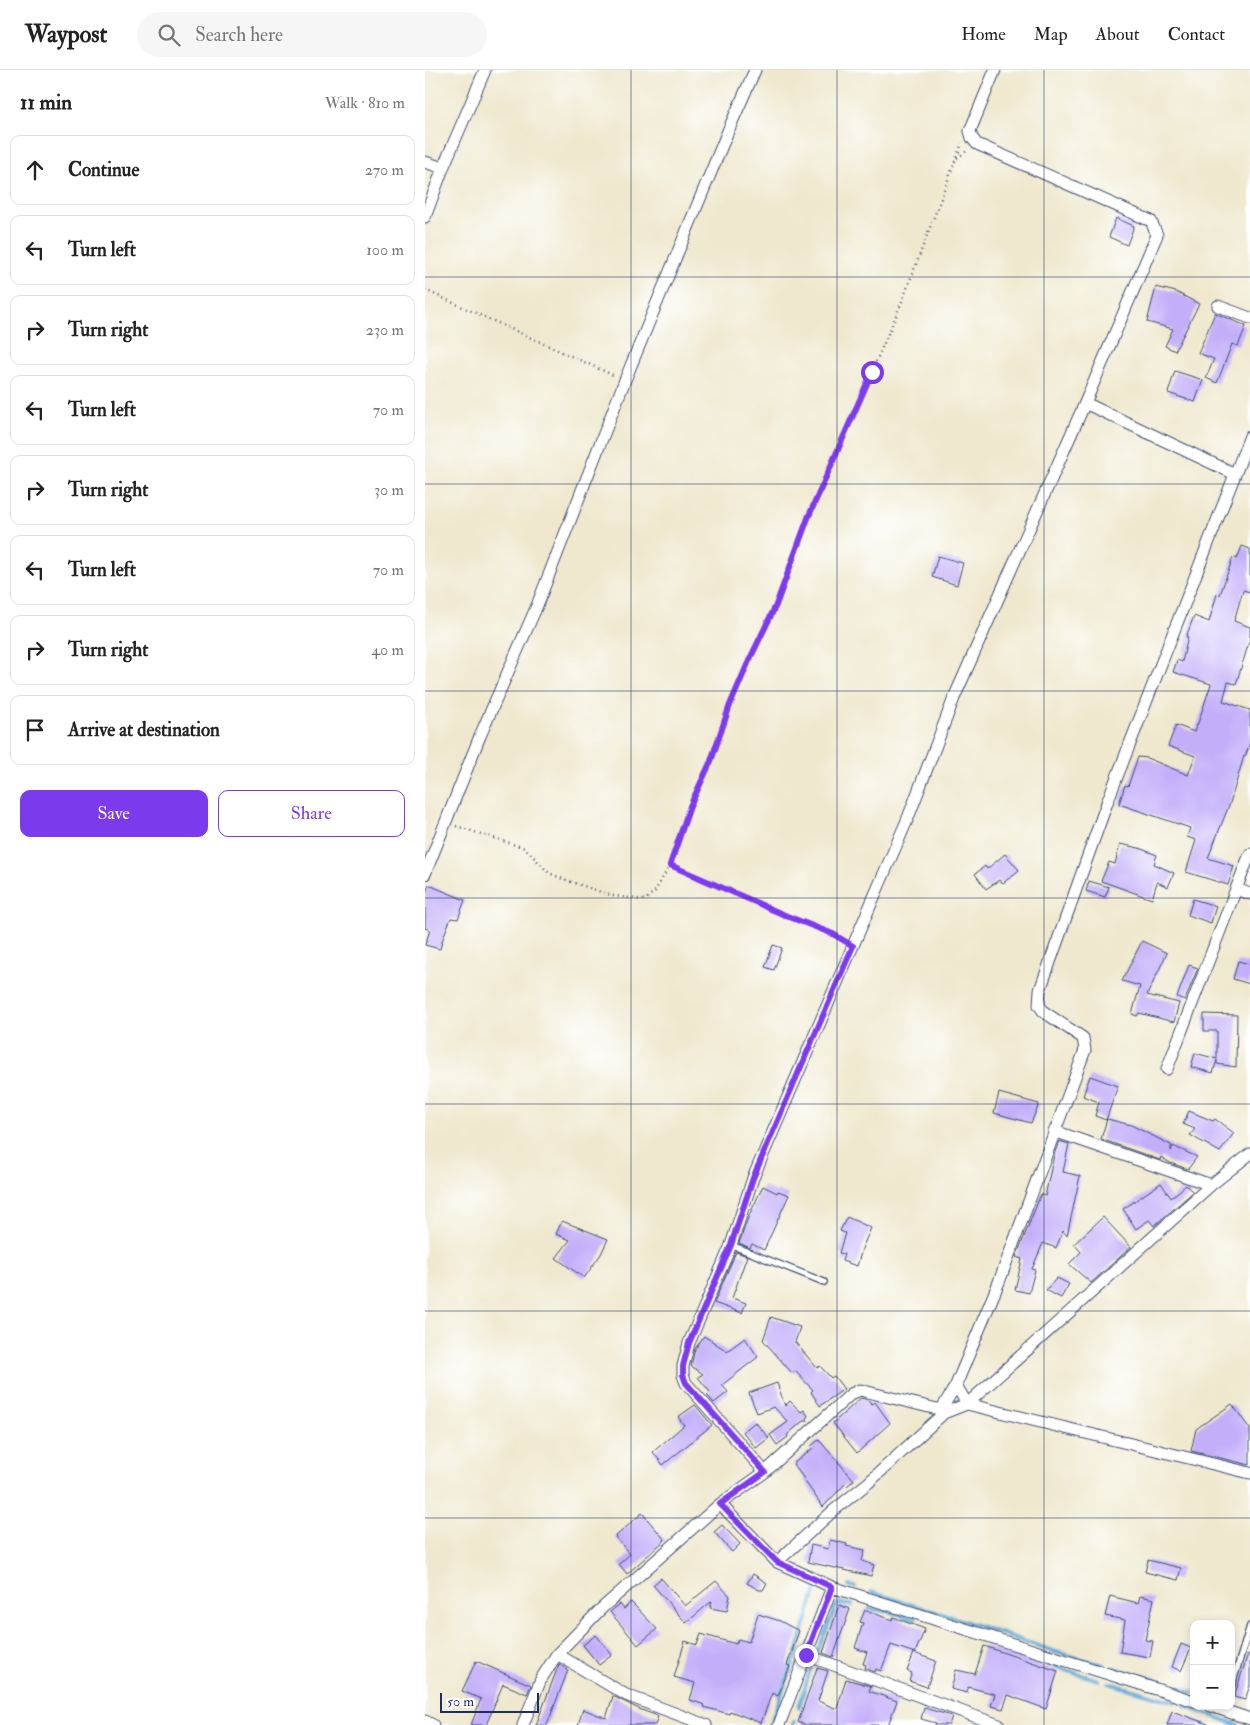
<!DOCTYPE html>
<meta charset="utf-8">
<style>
:root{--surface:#fff;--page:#f6f6f6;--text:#222;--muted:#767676;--line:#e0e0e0;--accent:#7c3aed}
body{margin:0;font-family:"IM FELL Double Pica",serif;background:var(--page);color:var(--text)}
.controls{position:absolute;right:15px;bottom:15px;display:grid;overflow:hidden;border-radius:10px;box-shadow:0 2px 8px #0003}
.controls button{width:45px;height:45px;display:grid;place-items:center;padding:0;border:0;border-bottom:1px solid var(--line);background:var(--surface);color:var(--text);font:25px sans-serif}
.scale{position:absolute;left:15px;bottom:12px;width:99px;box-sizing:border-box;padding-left:5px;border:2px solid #1b2f5e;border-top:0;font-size:14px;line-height:18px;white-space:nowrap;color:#1b2f5e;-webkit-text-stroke:4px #fff;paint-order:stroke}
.stop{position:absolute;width:15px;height:15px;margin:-11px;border:4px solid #7c3aed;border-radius:50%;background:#fff}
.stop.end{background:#7c3aed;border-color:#fff;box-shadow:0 1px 5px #0008}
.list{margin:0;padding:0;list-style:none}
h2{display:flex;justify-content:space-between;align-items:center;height:65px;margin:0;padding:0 20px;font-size:21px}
h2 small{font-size:16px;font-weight:400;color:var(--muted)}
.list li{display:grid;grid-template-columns:32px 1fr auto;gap:15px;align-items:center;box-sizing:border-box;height:70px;margin:0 10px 10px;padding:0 10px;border:1px solid var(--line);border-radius:10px}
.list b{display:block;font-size:19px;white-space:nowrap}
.list em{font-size:16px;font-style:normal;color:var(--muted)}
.actions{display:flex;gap:10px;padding:15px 20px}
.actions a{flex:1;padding:11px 0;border:1px solid var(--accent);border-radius:10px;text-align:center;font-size:18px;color:var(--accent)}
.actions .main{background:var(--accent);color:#fff}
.icon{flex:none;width:28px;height:28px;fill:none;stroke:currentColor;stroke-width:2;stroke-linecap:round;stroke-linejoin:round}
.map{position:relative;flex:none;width:825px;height:1655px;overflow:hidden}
header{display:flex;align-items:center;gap:30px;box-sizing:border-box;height:70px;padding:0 25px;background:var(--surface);border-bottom:1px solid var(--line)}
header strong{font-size:24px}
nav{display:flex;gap:28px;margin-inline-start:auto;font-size:18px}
.search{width:350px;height:45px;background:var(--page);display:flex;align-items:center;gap:12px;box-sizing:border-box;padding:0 18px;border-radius:28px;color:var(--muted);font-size:19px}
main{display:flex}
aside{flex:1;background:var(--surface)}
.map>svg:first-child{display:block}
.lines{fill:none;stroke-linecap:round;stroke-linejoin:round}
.stream{stroke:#5ea7d6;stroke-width:4}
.building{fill:#c3aff9}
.service-casing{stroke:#3b4b6f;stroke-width:8}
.minor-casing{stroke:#3b4b6f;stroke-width:13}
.path{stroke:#3b4b6f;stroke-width:2.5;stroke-dasharray:1 4;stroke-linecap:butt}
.service{stroke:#fff;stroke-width:5.5}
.minor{stroke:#fff;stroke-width:11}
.route{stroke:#7c3aed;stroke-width:6}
.grid{fill:none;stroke:#1b2f5e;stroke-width:1;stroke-opacity:0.55}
</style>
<header>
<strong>Waypost</strong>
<div class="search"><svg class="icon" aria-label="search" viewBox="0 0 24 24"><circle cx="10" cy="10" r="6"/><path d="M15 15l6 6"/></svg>Search here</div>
<nav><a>Home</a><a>Map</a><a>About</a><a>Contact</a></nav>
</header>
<main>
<aside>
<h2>11 min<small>Walk · 810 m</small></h2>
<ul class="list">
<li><svg class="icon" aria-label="ahead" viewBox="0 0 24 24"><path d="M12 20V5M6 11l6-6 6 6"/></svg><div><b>Continue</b></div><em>270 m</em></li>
<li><svg class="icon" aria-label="left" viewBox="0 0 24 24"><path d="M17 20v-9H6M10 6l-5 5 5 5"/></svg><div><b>Turn left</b></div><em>100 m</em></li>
<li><svg class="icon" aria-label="right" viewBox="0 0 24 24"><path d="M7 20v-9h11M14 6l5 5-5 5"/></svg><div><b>Turn right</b></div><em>230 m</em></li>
<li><svg class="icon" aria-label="left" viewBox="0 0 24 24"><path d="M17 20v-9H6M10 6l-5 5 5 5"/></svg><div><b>Turn left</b></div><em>70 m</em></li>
<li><svg class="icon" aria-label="right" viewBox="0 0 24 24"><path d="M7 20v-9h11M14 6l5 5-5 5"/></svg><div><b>Turn right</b></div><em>30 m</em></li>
<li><svg class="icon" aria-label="left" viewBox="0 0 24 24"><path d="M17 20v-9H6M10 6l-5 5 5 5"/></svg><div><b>Turn left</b></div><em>70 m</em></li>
<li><svg class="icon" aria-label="right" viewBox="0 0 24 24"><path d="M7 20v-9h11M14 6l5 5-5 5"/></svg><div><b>Turn right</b></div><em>40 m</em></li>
<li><svg class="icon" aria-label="arrive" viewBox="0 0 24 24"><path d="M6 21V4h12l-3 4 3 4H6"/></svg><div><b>Arrive at destination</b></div></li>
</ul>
<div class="actions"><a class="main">Save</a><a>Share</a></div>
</aside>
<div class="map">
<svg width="825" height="1655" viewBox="0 0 825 1655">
<rect width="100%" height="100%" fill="#fff"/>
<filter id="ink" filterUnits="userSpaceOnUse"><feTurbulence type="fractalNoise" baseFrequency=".02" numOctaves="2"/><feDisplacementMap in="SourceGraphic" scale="10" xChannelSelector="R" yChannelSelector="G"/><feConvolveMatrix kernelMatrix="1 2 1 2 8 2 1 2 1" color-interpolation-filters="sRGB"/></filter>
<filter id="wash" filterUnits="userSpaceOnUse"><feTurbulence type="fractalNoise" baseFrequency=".0096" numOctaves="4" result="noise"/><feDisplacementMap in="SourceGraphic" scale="20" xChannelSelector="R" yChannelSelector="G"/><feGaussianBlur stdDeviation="1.12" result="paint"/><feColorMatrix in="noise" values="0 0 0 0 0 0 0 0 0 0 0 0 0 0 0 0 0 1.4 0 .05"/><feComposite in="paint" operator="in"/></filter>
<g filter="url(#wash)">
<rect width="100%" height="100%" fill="#efe8ce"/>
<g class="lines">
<path class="stream" d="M424,1516l6,1
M446,1522l84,26 104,35 45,12
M444,1539l21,3 26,7
M560,1571l40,13
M392,1583l18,-45 4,-5 13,2
M610,1587l30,13 34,10
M689,1598l53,15
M684,1613l66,19
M751,1617l18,5
M760,1636l53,19
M374,1637l12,-39
M345,1655l27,-73 18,-60
M368,1655l1,-3"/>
</g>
<g id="blocks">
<path class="building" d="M691,148l18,8 -7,19 -18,-8z
M731,217l20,5 23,12 -24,47 -10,-5 8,-17 -26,-7z
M790,243l31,13 -8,20 -6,-2 -15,39 -11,-5 8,-19 -16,-6z
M750,301l28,9 -8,22 -27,-9z
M817,476l8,3v43l-7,-2 -9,31 16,6v12l-14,45 -8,-2 -5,19 27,9v33l-5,14 -1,-1 -14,47 -22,55 26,8 -6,19 -42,-13 10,-32 -9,-3 3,-9 -71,-24 6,-19 3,1 10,-29 9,1 41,17 7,-19 -27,-10 8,-21 18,7 4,-9 13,-39 -38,-12 4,-12 5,2 6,-25h-2l8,-21 15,6 8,-28 3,1 13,-38 4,2z
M513,486l25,7 -6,22 -25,-8z
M695,774l19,4 18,7 -3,9 20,9 -6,14 -11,-5 -5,17 -51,-18 8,-19 6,2z
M580,784l14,16 -16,13 -4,-3 -13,9 -11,-15 10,-8 2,3z
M664,811l20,6 -4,10 -19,-6z
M4,815l36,15 -7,19 -7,-1 -7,17 -4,14 -15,-4 5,-15 -5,-2v-33z
M768,829l23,7 -5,17 -23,-8z
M717,871l25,12 -20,42 32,8 -5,19 -35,-9 -2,3 -5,-2 8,-28 -18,-5z
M348,875l9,3 -8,22 -9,-3z
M813,891l12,3v20l-17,-5z
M764,895l9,3 -13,32 -8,-3z
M779,944l33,1 -1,52 -19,-3v-4l-4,13 -22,-6 4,-14 22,6v-28h-13z
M665,1006l28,10 -12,34 -11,-4 4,-14 -16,-6z
M574,1023l40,11 -8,19 -37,-10z
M764,1041l24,10 2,-2 19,14 -14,19 -30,-17 5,-6 -12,-5z
M682,1049l24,6 40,20v6l2,-5 24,11 -9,12 -18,-6 -9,-6 -1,3 -59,-21z
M634,1071l10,3 -6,28 17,4 -13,60 -4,-5 -7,17 -13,-5 -11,26 3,1 -6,23 -14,-3 7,-31 -6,-2 25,-63 4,2 9,-41z
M736,1113l10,15 15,-13 7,7 -39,34 -5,-6 -13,9 -13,-20z
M338,1116l14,7 1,-2 11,4 -25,55 -12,-6 -2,4 -11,-5 9,-25z
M422,1147l24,11 -8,18 -6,20 -15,-5 2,-7 -5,-1 6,-20 -5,-2z
M678,1147l28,30 -40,36 -22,-19 12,-12 -7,-8z
M137,1151l46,18 -7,15 -17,24 -28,-20 14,-18 -14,-6z
M311,1182l11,4 -15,42 14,5 -4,10 -28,-10z
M632,1208l12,6 -8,14 -15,-8z
M346,1247l29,10 -5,15 22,26 3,-2 11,12 3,-2 10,13 -24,17 -9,-14 2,-2 -18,-19 -3,2 -29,-33z
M279,1266l23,15 18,-13 13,19 -36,28 6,7 -14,11 -7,-8 3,-3 -12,-15 5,-3 -12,-8 4,-17z
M352,1313l8,23 5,-5 11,11 3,-2 4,6 -2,2 2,3h-5l-16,14 1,2 -11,8 -7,-10 18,-13 -14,-15 -17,6 -8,-20z
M436,1328l7,2 4,4 3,-2 15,21 -33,30 -24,-30z
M807,1334l18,25v36l-59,-14 5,-22z
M270,1335l17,20 -49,40 -10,-13 31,-27 -6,-8z
M330,1352l14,16 -13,10 -13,-16z
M394,1370l35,40 -7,6 -2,-2 -22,23 -19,-27h1l-12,-16 20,-16 -2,-2z
M217,1443l23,27 -38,34 -8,-10 11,-10 -15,-17z
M297,1455l18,19 -8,8 -18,-20z
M405,1470l17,4 -1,2 19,4 -3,11 12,4 -3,11 -63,-14 3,-17 17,4z
M723,1490l33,8 -3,12 -33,-8z
M328,1504l14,9 -4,7h-4l-12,-7z
M236,1508l24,28 31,-25 14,15 -3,15 -17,-3 2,-7 -26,22 -33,-38z
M685,1526l28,7 2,-7 14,3 -9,41 8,1 -3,16 -30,-5 5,-32 -20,-4z
M206,1532l26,27 -19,16 -28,-33 10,-8 4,5z
M414,1535l11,4 -17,48 -10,-4z
M440,1540l27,10 1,-3 32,12 -10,24 -24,-8 -10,26 -5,-2 -1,3 -10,-4 1,-3 -3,-1 4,-12 -12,-4 8,-25 -3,-1z
M333,1544l22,7 19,10 -12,34 3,1 -12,30 -6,-3 -11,30 -31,-12 -1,3 -25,-7 1,-2 -15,-5 5,-17 -21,-6 11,-36 12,4 4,-11 35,10 2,-5 11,3z
M171,1565l16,20 -13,10 -16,-20z
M756,1574l10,4 -10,23 -9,-4z
M559,1576l74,25 -12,38 -38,-14 -5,14 -12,-3 4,-12 -27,-7 -1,6 -16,-4 5,-19 19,4z
M489,1583l22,8 -9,26 -18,-6 3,-8 -5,-2z
M823,1584h2v31l-5,15 -11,-3z
M51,1591l55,24 -4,9 -24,-10 -17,41h-15l10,-26 -19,-8z
M134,1594l9,6 -21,55h-11z
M392,1598l11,3 -10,30 19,8 9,-30 14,4 11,3 -2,5 28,10 -9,24h-82l-8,-3z
M188,1626l26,13 19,7 -3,9h-77l5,-16 23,9z
M499,1638l28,8 -3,9h-14l1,-2 -15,-4z
M747,1641l36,13v1h-41z"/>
</g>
</g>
<g filter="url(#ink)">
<use href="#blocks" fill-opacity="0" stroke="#3b4b6f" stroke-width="1"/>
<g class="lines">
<g class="service-casing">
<path id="service" d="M306,1175l93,37
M806,1618l19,-62"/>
</g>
<g class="minor-casing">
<path id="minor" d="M0,92l18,6
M0,147l18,-49 42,-98
M793,236l32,12
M660,333l150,71
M825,784l-14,35 14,5
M0,804l55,-138 56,-128 89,-228 103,-249 27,-61
M742,999l69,-180
M629,1061l157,54
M531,1315l11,19 283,69
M516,1340l15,-25 43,-103 86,-232 -2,-12 -39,-26 -5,-7 1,-15 68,-190 142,-364
M340,1402l-79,-89 -3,-8v-9l6,-23 42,-98 22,-67 155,-360 46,-120 131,-295 72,-168 -6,-14 -174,-77 -5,-6 -2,-7 25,-61
M295,1434l57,58 55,25 362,114
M352,1492l56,-51 35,-28 76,-70 23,-9 244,-219 39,-31
M132,1584l69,41 80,30
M381,1585l193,70
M786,1636l39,13
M0,1651l8,4
M98,1655l18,-46 16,-25 44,-45 119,-105 45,-32 86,-78 9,-4 81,20 3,3
M354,1655l53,-138"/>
</g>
<path class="path" d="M532,88l10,-7
M0,220l190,86
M31,756l69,22 24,25 14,6 50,17 32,4 10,-9 15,-26 20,-59 20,-45 20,-56 18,-42 28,-58 32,-87 93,-214 61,-161
M245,795l117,51 46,18 10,6"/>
<use href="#service" class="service"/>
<use href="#minor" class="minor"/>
</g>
</g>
<g class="lines" filter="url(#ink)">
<path class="route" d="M381,1585l26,-68 -55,-25 -57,-58 45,-32 -79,-89 -3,-8v-9l6,-23 42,-98 22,-67 100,-232 -20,-12 -46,-18 -117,-51 20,-59 21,-45 19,-56 18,-42 28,-58 32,-87 64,-146"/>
</g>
<path class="grid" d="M206,0v1655M412,0v1655M619,0v1655M0,207h825M0,414h825M0,621h825M0,828h825M0,1034h825M0,1241h825M0,1448h825"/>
</svg>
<div class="controls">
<button>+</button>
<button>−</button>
</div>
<div class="scale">50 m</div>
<div class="stop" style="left:447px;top:302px"></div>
<div class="stop end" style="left:381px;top:1585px"></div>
</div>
</main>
